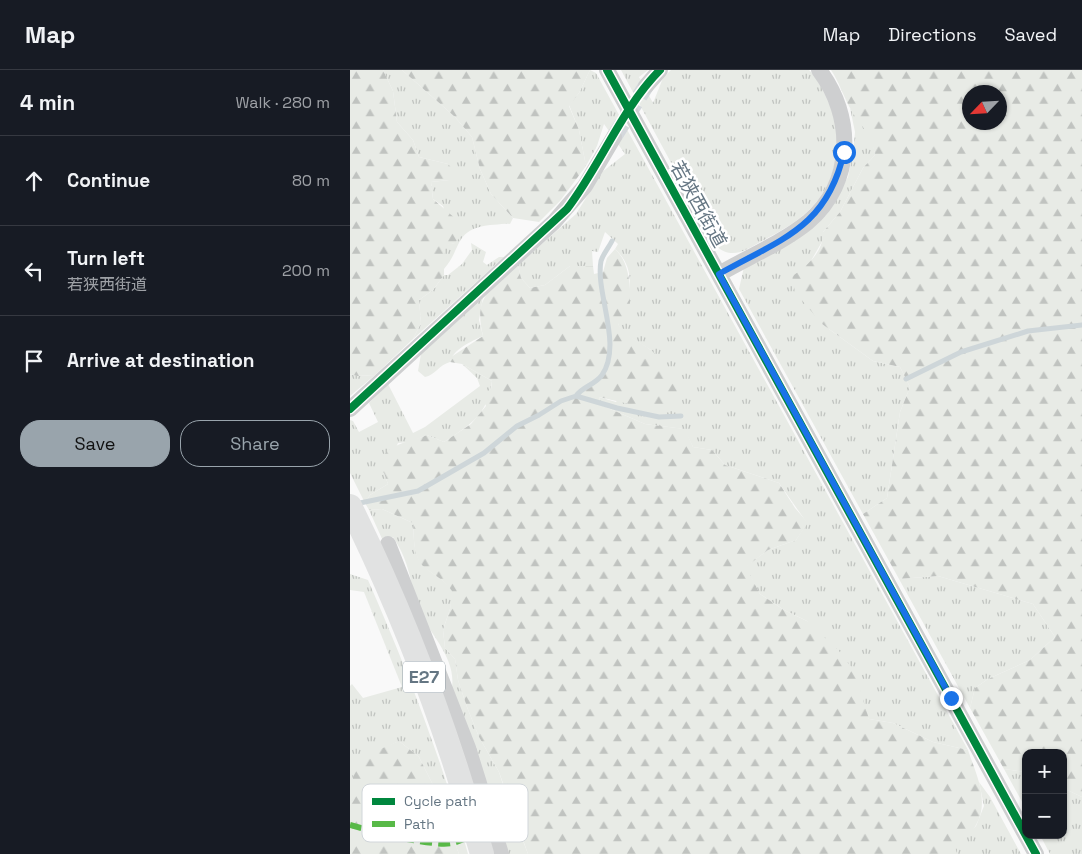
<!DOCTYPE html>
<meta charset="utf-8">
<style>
:root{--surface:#171b24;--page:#242831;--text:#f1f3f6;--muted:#9ea1a6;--line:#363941;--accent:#99a4ac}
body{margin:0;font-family:"Space Grotesk","Noto Sans JP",sans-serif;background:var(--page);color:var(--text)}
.controls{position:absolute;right:15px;bottom:15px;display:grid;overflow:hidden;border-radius:10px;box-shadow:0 1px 4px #0004}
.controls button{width:45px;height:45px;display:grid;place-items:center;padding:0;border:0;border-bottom:1px solid var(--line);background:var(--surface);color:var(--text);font:25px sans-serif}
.compass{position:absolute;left:612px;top:15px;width:45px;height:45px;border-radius:50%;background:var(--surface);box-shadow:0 1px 4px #0004;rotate:245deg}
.stop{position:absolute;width:15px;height:15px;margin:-11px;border:4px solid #1a73e8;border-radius:50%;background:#fff}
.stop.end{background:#1a73e8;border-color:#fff;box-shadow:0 1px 5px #0008}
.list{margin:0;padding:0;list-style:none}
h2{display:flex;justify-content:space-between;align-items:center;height:65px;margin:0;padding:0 20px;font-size:21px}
h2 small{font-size:16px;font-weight:400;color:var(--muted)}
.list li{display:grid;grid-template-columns:32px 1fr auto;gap:15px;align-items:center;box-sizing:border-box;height:90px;padding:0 20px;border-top:1px solid var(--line)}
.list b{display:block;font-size:19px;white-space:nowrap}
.list p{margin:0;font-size:16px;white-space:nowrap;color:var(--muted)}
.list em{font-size:16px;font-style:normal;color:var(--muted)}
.actions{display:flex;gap:10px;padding:15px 20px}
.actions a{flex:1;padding:11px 0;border:1px solid var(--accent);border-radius:20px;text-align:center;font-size:18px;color:var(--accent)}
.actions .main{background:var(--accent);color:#111}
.icon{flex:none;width:28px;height:28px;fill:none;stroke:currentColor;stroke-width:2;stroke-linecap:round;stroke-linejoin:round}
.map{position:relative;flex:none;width:732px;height:784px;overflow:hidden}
header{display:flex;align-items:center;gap:30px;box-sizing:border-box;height:70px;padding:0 25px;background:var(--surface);border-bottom:1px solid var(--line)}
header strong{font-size:24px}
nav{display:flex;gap:28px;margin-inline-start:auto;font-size:18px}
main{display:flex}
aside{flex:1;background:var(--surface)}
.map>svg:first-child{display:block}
.grass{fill:url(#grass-tufts)}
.forest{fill:url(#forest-firs);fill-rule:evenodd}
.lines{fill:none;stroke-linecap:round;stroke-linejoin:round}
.stream{stroke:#ced6d9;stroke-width:5}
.minor-tunnel{stroke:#d4d8dc;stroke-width:16;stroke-dasharray:16 8;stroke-linecap:butt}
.minor{stroke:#cecfd0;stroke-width:16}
.highway{stroke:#e1e2e2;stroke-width:24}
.quiet{stroke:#58b947;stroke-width:6;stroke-dasharray:12 6;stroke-linecap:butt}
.cycleway-casing{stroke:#fff;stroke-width:11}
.cycleway{stroke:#00873e;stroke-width:8}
.route{stroke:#1a73e8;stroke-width:6}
.labels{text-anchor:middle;stroke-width:5;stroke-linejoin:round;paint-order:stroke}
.shield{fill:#fff;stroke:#939fa8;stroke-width:1}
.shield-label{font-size:18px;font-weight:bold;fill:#657683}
.street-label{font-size:19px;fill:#657683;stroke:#fff}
.key{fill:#fff;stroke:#d1d6da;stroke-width:1}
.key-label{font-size:14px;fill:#657683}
</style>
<header>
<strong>Map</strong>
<nav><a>Map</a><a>Directions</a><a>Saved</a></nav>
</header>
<main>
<aside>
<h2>4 min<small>Walk · 280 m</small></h2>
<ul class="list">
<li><svg class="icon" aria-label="ahead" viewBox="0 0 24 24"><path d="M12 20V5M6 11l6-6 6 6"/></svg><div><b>Continue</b></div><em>80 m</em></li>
<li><svg class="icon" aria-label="left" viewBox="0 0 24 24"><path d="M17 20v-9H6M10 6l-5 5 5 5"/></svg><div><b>Turn left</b><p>若狭西街道</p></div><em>200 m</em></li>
<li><svg class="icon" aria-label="arrive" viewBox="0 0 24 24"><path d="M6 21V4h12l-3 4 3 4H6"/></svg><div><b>Arrive at destination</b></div></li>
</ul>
<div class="actions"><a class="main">Save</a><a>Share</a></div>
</aside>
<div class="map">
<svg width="732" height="784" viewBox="0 0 732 784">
<defs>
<pattern id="grass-tufts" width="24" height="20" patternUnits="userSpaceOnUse" patternTransform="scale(1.25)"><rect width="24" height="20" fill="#e8ebe6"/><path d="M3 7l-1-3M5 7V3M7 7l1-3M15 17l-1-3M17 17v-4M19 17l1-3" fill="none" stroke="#c0c3c0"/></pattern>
<pattern id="forest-firs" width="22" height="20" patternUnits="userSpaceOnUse" patternTransform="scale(1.25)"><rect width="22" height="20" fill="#e8ebe6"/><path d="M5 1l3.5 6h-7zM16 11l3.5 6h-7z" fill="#c0c3c0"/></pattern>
</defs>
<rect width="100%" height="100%" fill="#f9f9f9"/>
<path class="grass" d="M33,0h19l53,47 17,20 8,32 11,25 22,24 -3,6c-7,-1 -14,1 -20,1 -37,5 -27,22 -46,44v-24l11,-2 -12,-37 -10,-7 -2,-17 18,-2 -1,-16 -29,-7 -6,-17 -16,-18 -4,-31z
M240,0l6,3 372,677 -35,-8 -40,-19 -24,-4 -62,-98 -23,-11 -24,-16 -15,-27 23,-17 28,-10 11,-17 -28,-40 -54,-18 -13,-15 -19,-3 -9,-18 -39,-5 -44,-19 -2,-8 17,5 35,-52 -28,-17 -5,-9c11,-26 21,-53 -3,-75l3,-5 -13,-12 -7,20 -6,-1 1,15h-23l-25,19 -15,3 -9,-10 -3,-13 58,-51 26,-42 23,-18 -21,-30 -7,22 -11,20 -7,-36 -10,-25 10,-12z
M271,0h27l-9,7 14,26 10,-25 8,-8h138c8,8 13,18 18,29 18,33 12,81 -16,109 -14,14 -30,23 -47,32 -17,9 -31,21 -48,6z
M500,38l22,30 3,17 -12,13 -23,44 -17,20v8l-15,26 14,58 51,37 27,6 10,20 -10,25 -13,86 -24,16 -124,-225 5,-22 92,-68 12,-22 5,-24 2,-21z
M121,173l15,9 -3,10 4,3 12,-8h5l-91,82 8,-16 -2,-23 14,-10 11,-15h4l14,-11 10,-14z
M133,227l-4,23 4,16c-11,5 -30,13 -33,26 -11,3 -15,13 -25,15l-7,-6 3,-17z
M112,294l30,17c-5,35 -21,43 -48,61l-17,-7 -17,7 -12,1 -14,30 4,11 -18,11 -5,8 -15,-30v-53l3,1 6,11 19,-10 -9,-19 19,-19 25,49 12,-6 55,-41 -3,-8z
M0,304l7,2 18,-1 -25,21z
M32,439l31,14c1,13 0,32 10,42 9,10 19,12 30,26l-3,18 -7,21 2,18 10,11 3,21 9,27 12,30 20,35 11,34 -17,11 -42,-124c8,-34 -20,-55 -32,-84 -10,-28 -8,-45 -26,-72l-10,4 -14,-31z
M0,504l18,6c39,89 74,180 100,274h-9l-24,-65 -16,-32 -20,-16 -18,9 -31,55v-119l2,-2 11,14 39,-11 -38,-95 -14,-2z
M588,506l95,28 22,33 -25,23 -42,19 -13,9 -5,20 -71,-129z
M654,699l22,3v37z
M629,712l11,15 31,57h-64l-3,-7 22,-21 8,-20z
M713,718l19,9v57h-32l-10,-19h23z
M162,742l16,42h-23l-10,-31z"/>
<path class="forest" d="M0,0h33l10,21 4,31 16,18 6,17 29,7 8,9 -7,7 -18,2 2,17 24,21 5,15 -7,8 -11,3v29l-11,15 -14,10 2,23 -8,16 -38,36 -18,1 -7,-2z
M52,0h188l-11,23 -10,13 10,24 7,36 -26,35 -21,21 -26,-4 -22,-24 -11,-25 -8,-32 -17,-20z
M481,0h251v727l-19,-9v-35h-37v19l-22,-3 -34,-61 5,-20 13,-9 42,-19 25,-23 -22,-33 -95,-28 -39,3 -36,-65 24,-16 13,-86 10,-25 -10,-20 -27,-6 -51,-37 -27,-32 -3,-16c15,-9 32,-25 31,-44l17,-20 23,-44 12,-13c-4,-24 -14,-27 -25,-47 -7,-13 -11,-26 -19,-38zM650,22v30h-30v-30z
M265,179c18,17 15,45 14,68l-11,7c8,14 22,17 34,27 15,13 23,28 31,46l-3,9 -21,5 -60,-14 2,8 44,19 40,5 8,18 19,3 13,15 54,18 16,25 13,15 -12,17 -28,10 -22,17 14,27 24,16 23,11 32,30 15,20 15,48 24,4 40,19 35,8c8,24 22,51 8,75 -4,8 -15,16 -21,22l2,7h-429l-29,-82 -20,-35 -12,-30 -9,-27 -3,-21 -10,-11 -2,-18 7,-21 2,-18c-10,-14 -20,-16 -30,-26 -9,-10 -8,-29 -9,-42l-31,-14 -13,1 -4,-7 5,-8 18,-11 -4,-11 -6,-6c7,-24 30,-24 49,-32l17,7 27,-18 15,-18 -5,-11 10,-6 1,-8 -30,-17 -12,-2 1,-5 32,-21c-10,-41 8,-46 35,-71l3,13 9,10 15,-3 25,-19h23l1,8 9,-2 4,-14z
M49,671l20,16 16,32 24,65h-109v-49l7,-15 -6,-20 11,-13z"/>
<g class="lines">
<path class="stream" d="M556,309l55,-27 67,-21 54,-6
M226,326c7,-10 19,-11 26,-21 21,-30 -7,-83 -1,-114 2,-7 8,-14 11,-20
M5,434l63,-13 66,-38 33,-27 22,-11 22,-14 15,-5 41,12 42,9 22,-1"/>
<path class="minor-tunnel" d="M264,67l32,-51"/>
<path class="minor" d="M257,0l429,784
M296,16l14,-16
M369,204c29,-17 63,-31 89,-52 47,-40 46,-106 11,-152
M0,339l204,-187 31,-36 29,-49
M38,474l80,204 33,106"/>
<path class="highway" d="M0,436c55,111 99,229 132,348"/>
<path class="quiet" d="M0,755c21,6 82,22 102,18 22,-5 44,-24 63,-37"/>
<g class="cycleway-casing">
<path id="cycleway" d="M257,0l429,784
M0,339l217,-200c33,-43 55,-101 93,-139"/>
</g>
<use href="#cycleway" class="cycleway"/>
</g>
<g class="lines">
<path class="route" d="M494,82c-17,76 -63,87 -125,122l232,424"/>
</g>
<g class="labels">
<rect class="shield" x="53" y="591.5" width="42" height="31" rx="4"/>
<g class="shield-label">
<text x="74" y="613">E27</text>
</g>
<g class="street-label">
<text transform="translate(349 134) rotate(61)" y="7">若狭西街道</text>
</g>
</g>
<rect x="12" y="714" width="166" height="58" rx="8" class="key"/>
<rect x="22" y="728" width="23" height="7" fill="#00873e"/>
<rect x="22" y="751" width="23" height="6" fill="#58b947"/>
<g class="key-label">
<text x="54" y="736">Cycle path</text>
<text x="54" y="759">Path</text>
</g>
</svg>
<div class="controls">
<button>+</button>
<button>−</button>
</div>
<svg class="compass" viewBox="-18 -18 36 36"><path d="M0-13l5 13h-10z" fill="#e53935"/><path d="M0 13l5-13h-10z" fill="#9ea1a6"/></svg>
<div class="stop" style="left:494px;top:82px"></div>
<div class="stop end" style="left:601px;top:628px"></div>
</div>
</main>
